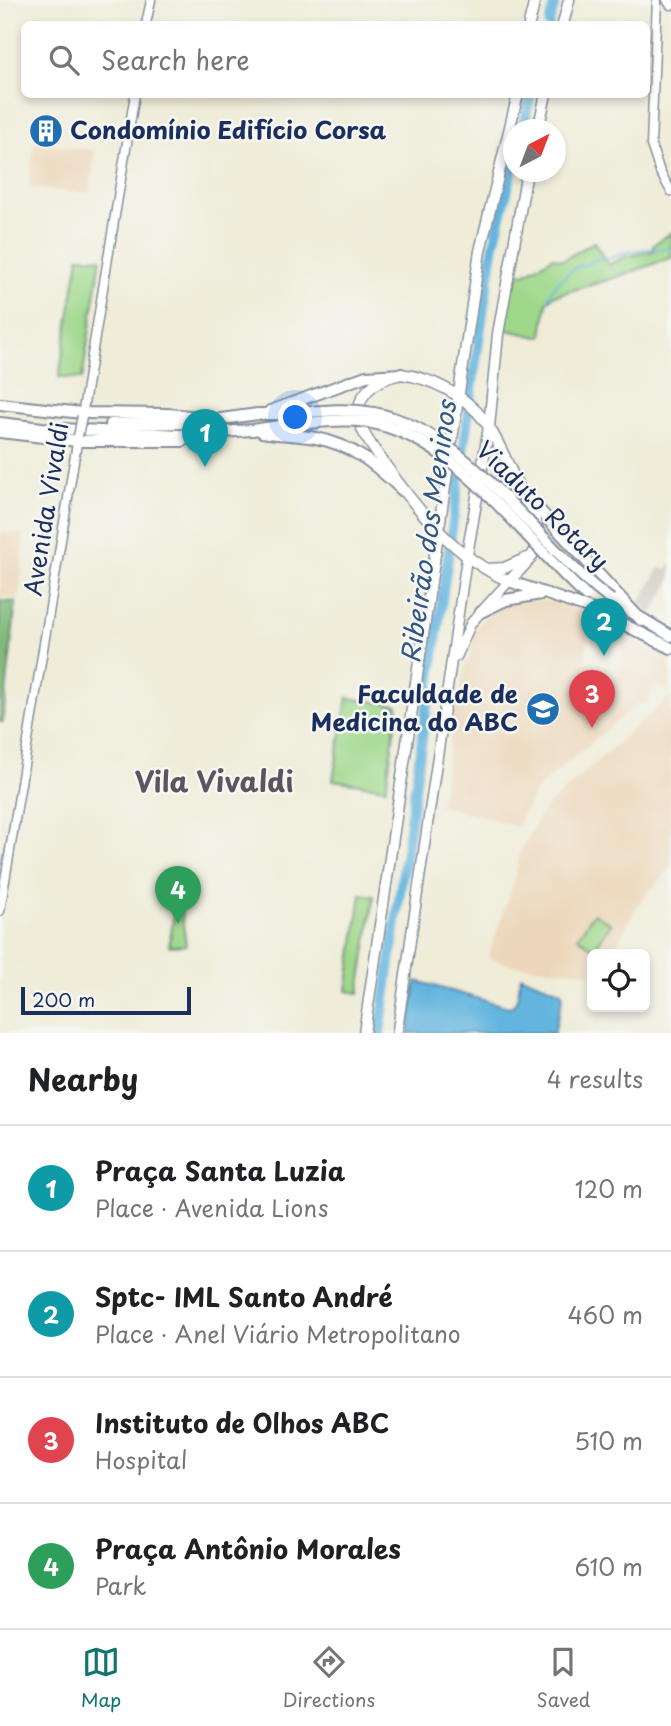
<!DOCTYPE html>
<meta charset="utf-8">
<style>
:root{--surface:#fff;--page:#f6f6f6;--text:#202124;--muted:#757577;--line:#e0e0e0;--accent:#0f766e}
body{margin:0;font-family:"Playpen Sans",sans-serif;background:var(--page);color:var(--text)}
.controls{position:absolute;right:21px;bottom:21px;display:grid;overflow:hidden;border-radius:10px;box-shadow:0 4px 10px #0003}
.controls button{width:63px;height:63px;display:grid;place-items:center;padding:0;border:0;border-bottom:2px solid var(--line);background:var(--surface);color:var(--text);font:35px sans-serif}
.compass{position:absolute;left:503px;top:119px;width:63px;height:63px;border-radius:50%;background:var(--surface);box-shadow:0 4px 10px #0003;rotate:42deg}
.scale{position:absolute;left:21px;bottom:18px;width:170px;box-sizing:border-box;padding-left:7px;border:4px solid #1b2f5e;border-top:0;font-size:19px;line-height:24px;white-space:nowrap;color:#1b2f5e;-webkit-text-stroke:5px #f6f6f2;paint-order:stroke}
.you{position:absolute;left:296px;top:418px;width:24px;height:24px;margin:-18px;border:5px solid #fff;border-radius:50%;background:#1a73e8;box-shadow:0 0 0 10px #1a73e833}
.badge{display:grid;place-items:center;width:46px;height:46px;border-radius:50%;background:var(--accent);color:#fff;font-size:23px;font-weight:700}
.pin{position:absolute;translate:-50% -58px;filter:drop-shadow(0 2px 4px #0008)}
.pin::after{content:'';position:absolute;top:37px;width:24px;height:21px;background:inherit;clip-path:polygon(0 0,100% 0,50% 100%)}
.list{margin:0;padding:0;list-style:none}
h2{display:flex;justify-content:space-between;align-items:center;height:91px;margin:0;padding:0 28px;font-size:30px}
h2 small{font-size:23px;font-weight:400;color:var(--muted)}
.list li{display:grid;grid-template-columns:46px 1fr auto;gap:21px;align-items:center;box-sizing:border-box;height:126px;padding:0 28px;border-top:2px solid var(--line)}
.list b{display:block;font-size:26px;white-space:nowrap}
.list p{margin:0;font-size:23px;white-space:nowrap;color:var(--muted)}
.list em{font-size:23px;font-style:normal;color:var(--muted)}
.icon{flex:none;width:38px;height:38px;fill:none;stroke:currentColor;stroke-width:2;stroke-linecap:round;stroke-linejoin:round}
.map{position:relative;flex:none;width:671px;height:1033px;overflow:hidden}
.search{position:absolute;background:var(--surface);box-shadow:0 4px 10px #0003;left:21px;right:21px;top:21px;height:77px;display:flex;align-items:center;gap:18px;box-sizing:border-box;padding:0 24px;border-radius:10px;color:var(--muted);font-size:26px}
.sheet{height:595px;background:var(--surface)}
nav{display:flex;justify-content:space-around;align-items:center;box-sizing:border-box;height:98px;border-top:2px solid var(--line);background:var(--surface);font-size:19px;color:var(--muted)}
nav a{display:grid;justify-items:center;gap:4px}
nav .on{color:var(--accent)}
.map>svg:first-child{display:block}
.built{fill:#ecd7ba}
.industrial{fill:#cbc2b8}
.green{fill:#9fd88b;stroke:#5d8474;stroke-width:2}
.forest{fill:#7fb877;stroke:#4d746a;stroke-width:2}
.water{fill:#64b5df;stroke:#40729e;stroke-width:2}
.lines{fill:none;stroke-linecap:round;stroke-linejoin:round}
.stream{stroke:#64b5df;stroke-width:2}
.river{stroke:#64b5df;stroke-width:10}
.tertiary-casing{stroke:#858e9b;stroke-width:11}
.secondary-casing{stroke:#858e9b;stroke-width:12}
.primary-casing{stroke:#858e9b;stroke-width:13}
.trunk-casing{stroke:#858e9b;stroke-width:14}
.tertiary{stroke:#fff;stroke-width:8}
.secondary{stroke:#fff;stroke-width:9}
.primary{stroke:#fff;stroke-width:10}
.trunk{stroke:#fff;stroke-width:10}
.tertiary-bridge-casing{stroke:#858e9b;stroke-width:11;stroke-linecap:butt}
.trunk-bridge-casing{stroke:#858e9b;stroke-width:14;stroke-linecap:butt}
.tertiary-bridge{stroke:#fff;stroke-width:8}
.trunk-bridge{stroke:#fff;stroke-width:10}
.labels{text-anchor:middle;stroke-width:5;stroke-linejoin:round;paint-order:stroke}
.poi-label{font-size:24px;font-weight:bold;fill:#1b2f5e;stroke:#f6f6f2;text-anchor:start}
.street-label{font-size:24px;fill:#1b2f5e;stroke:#f6f6f2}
.water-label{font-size:26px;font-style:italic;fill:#315785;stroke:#f6f6f2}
.quarter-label{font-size:28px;font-weight:bold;fill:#5c555f;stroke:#f6f6f2}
</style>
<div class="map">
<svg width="671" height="1033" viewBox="0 0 671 1033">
<rect width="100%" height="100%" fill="#f6f6f2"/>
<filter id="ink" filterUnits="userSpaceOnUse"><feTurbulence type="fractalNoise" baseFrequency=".0143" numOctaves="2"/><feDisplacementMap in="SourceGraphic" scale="14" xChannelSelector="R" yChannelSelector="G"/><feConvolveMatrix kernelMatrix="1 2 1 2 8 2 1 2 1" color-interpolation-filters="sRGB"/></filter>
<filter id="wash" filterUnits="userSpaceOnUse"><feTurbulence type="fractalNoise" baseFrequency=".00686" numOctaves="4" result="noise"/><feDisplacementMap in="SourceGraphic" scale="28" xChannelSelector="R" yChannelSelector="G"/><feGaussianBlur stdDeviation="1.57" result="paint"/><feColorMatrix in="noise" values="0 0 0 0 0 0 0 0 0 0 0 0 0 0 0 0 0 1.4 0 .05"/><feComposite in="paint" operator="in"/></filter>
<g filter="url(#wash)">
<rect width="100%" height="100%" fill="#efecd8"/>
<path class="built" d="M34,144l60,6 -4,43 -61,-5z
M0,532l23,2v29l-4,35 -19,-1z
M535,599l32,6 24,9 -7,50 14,3 -1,7 22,2 5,-42 42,22 5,3v33l-16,-6 -7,16 -11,2 -71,60 -32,28 -17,34 -77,-21 14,-91 5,-16 7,-37h3l5,-31 13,-15 18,-10z
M671,695v172l-34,39 -25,48h-20v19l-79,-8 -25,-7 25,-75 8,-33 23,-41z"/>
<path class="industrial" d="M671,563v17l-17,31 -4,2 -11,-9 21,-37 6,3z"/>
<path class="green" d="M671,233v25l-60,21 -58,17 -6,6 -5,34 -4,1 -35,-8 11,-57 11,2 28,-17 10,3 31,-18 15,23 16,-8 29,-6 -1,-6z
M79,257l22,1 -19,121 -23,-2z
M347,698l51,7 -12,83 -53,-8z
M361,894l13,2 -15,97 -12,-2z
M180,901l6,44 -17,1 7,-44z
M594,913l17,11 -17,25 -16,-12z"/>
<path class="forest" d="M0,601l16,1 -13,120h-3z"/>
<path class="water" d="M521,976l39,15 3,4 -9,38h-146l8,-52 92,26 5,-1 4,-7z"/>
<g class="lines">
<path class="stream" d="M548,300c2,-13 16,-24 26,-31 7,-5 15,-3 21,-10 14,1 21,-3 34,-7 14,-3 28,-4 42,-3"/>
<path class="river" d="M549,24l7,-24
M522,130l9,-36
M380,1033l103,-721 11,-68 20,-80"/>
</g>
</g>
<g filter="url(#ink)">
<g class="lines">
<g class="tertiary-casing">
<path id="tertiary" d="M657,0l-6,145 9,27 11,19
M146,24l5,-24
M82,416l53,-322
M0,911l78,-474"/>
</g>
<g class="secondary-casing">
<path id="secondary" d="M457,656l14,-33 38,-42
M397,1033l70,-478"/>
</g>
<g class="primary-casing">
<path id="primary" d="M668,0l3,4
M529,24l6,-24
M563,24l6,-24
M538,130l8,-36
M401,374c30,4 64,21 83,46 16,21 25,49 37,72 7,14 21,34 17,50 -3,15 -19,29 -29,39 -53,-23 -90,-69 -123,-115 -7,-10 -15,-20 -21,-31 -18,-33 4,-54 36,-61z
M467,555l22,-128 9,-93 29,-162
M488,569l16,-1 23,-10
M364,1033l116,-782 38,-157"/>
</g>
<g class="trunk-casing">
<path id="trunk" d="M0,404l82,9 86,1 32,3
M270,411l96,-35 35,-2
M0,423l42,5 137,7 73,-5 35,-5
M111,424l80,-1 67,-9h24
M0,432l78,9h105
M262,432c17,3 36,3 54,6 37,7 61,28 87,53
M518,487l124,134
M509,581l90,31 72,36
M611,600l60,36
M481,612l25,-12 35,-6"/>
</g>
<use href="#tertiary" class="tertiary"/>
<use href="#secondary" class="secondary"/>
<use href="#primary" class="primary"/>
<use href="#trunk" class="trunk"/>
<g class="tertiary-bridge-casing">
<path id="tertiary-bridge" d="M78,436l4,-20"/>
</g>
<g class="trunk-bridge-casing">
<path id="trunk-bridge" d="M282,414c31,-2 62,-7 92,-1 96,18 161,131 237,187
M287,425c26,-2 53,-7 80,-3 89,14 155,116 219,174"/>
</g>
<use href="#tertiary-bridge" class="tertiary-bridge"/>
<use href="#trunk-bridge" class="trunk-bridge"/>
</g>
</g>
<defs>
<g id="building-disc" transform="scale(1.75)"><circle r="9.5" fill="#1f6fb2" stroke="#f6f6f2"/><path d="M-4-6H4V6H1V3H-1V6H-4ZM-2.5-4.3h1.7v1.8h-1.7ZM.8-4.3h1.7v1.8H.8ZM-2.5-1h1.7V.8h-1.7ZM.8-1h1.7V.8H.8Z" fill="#fff"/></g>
<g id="university-disc" transform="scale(1.75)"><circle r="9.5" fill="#1f6fb2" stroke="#f6f6f2"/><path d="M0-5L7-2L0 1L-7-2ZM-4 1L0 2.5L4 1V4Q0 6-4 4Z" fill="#fff"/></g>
</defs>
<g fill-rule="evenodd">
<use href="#building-disc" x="46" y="131"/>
<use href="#university-disc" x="543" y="709"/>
</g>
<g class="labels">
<g class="poi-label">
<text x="70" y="139">Condomínio Edifício Corsa</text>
<text x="518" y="703" text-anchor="end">Faculdade de<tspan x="518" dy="28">Medicina do ABC</tspan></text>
</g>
<g class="street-label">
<text transform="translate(542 506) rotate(44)" y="8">Viaduto Rotary</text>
<text transform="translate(47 509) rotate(-81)" y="8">Avenida Vivaldi</text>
</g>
<g class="water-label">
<text transform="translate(429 532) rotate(-82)" y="9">Ribeirão dos Meninos</text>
</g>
<g class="quarter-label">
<text x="214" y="792">Vila Vivaldi</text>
</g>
</g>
</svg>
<div class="controls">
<button><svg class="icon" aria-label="locate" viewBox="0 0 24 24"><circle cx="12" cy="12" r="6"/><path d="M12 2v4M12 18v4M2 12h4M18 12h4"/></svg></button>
</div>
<svg class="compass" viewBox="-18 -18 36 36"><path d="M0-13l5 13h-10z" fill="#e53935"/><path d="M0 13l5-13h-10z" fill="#757577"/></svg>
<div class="scale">200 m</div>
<div class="you"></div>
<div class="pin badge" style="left:205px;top:467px;background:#0f9aa8">1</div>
<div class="pin badge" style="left:604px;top:656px;background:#0f9aa8">2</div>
<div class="pin badge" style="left:592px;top:728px;background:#e0444e">3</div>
<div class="pin badge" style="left:178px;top:924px;background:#2e9e5b">4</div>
<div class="search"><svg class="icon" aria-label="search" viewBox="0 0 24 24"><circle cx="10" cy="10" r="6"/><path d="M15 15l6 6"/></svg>Search here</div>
</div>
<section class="sheet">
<h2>Nearby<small>4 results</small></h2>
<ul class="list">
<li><span class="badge" style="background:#0f9aa8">1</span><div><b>Praça Santa Luzia</b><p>Place · Avenida Lions</p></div><em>120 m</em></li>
<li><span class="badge" style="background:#0f9aa8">2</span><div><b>Sptc- IML Santo André</b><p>Place · Anel Viário Metropolitano</p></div><em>460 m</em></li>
<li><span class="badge" style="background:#e0444e">3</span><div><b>Instituto de Olhos ABC</b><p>Hospital</p></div><em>510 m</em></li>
<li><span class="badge" style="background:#2e9e5b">4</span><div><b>Praça Antônio Morales</b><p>Park</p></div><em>610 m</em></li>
</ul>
</section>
<nav>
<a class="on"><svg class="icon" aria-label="map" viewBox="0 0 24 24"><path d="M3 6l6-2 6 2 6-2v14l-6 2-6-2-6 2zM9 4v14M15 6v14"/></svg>Map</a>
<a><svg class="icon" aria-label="directions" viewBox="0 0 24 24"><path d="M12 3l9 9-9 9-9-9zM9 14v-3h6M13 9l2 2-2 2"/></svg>Directions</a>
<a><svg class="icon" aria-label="saved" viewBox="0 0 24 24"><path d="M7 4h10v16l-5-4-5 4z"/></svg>Saved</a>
</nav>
